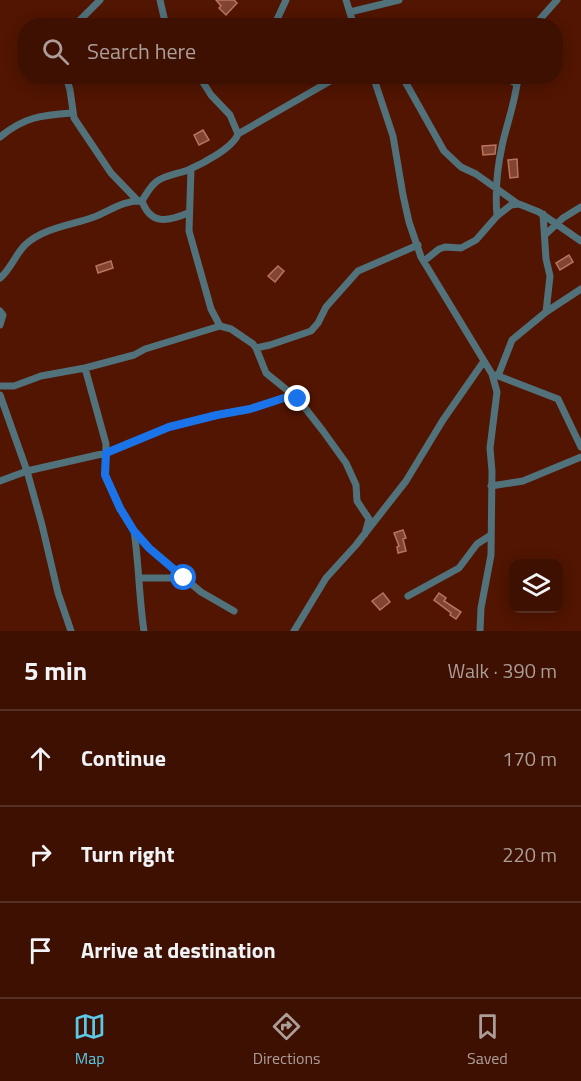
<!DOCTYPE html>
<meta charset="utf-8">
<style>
:root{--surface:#3d1001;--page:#481e10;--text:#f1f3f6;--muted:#ad9d99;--line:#563023;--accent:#5ac8e6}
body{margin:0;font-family:"Titillium Web",sans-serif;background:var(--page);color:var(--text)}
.controls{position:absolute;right:18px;bottom:18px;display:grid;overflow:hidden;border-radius:12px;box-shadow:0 3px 15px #0003}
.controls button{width:54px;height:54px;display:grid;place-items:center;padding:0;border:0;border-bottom:2px solid var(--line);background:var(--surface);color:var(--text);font:30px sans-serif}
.stop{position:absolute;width:18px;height:18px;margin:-14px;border:4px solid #1a73e8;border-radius:50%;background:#fff}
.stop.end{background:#1a73e8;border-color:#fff;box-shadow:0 2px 6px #0008}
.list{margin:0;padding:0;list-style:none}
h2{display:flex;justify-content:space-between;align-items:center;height:78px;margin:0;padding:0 24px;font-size:26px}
h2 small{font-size:20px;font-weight:400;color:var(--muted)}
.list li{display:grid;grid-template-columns:39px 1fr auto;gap:18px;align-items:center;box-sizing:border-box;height:96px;padding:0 24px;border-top:2px solid var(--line)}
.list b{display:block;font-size:22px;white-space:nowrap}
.list em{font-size:20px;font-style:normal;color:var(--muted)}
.icon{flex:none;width:33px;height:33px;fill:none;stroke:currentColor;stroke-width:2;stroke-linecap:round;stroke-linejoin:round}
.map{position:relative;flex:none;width:581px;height:631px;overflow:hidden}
.search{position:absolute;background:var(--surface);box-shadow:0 3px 15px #0003;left:18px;right:18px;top:18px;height:66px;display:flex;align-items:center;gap:15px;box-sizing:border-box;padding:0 21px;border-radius:24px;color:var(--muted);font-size:22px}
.sheet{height:366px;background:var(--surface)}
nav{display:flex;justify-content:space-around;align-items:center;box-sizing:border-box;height:84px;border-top:2px solid var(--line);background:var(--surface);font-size:16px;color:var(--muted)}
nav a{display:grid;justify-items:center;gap:3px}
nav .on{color:var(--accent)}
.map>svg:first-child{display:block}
.building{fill:#814532;stroke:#b9745e;stroke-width:1.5}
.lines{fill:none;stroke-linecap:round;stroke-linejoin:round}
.street{stroke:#51717b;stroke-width:7}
.route{stroke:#1a73e8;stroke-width:8}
</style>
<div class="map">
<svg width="581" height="631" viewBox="0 0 581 631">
<rect width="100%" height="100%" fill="#511501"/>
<path class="building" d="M216,0h18l3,3 -11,12 -7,-7 2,-2z
M203,130l6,10 -10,5 -5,-10z
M496,145l-1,9 -12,1 -1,-9z
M517,159l1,18 -8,1 -2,-18z
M569,255l4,7 -13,8 -4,-7z
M111,261l2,7 -15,5 -2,-7z
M278,266l6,5 -9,11 -7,-6z
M403,530l3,8 -3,1 3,12 -8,2 -1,-6 2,-1 -5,-13z
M383,593l7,9 -10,8 -8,-9z
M439,593l7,5 -2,3 17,11 -5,7 -6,-4 1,-2 -17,-13z"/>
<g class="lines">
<path class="street" d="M160,0l6,26
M346,0l8,26
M350,12l49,-12
M74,26l26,-26
M274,26l12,-26
M534,26l23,-26
M66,76l4,14 4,28 37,55 27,28
M199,76l12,19 19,20 8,19
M373,76l20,60 10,59 6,27 12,35 71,117 5,18 -7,56 2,23 -1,84 -10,53 -1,23
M402,76l42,75 17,16 15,7 42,30
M503,76l14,8
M0,137c24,-20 42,-22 72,-24
M191,169l-2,62 22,78 9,17 11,3 22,15 3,4 10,25 32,26 25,32 23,32 10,22 1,16 12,18 -4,15
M142,201c9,25 27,20 46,12
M497,216c-2,-24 0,-47 5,-70 5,-23 14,-46 16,-70
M546,234l17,-16 18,-11
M424,261l15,-12 6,-2 16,1 15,-8 21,-24 14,-11 8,-1 20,8 42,29
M0,278c11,-9 15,-23 25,-33 18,-17 47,-20 69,-28 16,-6 29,-17 48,-16 4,-7 8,-14 14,-19 9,-7 22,-8 32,-12 14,-6 45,-22 50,-36l101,-58
M0,311l3,4 -3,10
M546,312l35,-23
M256,348l14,-3 41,-14 7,-8 8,-16 32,-36 60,-26
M85,368l49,-13 11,-6 75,-23
M496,375l62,24 23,48
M498,376l14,-36 34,-28 4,-36 -4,-17 -3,-45
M0,386h14l27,-10 44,-8 21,76 -1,31 15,34 14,22 15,17 52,44 33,19
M0,395l27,76 15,54 16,68 13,38
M0,481l27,-10 79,-18 63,-26 48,-12 33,-6 43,-14
M491,486l32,-5 58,-24
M134,531c5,33 5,67 10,100
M139,578h45
M408,596l51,-28 18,-24 14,-9
M294,631l32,-53 30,-33 50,-64 37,-61 41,-59"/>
</g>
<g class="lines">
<path class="route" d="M184,578l-35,-30 -15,-17 -14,-23 -15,-33 1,-22 63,-26 48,-12 33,-6 43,-14 5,4"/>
</g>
</svg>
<div class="controls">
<button><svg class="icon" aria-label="layers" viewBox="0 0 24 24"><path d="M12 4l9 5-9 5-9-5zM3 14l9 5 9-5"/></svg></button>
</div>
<div class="stop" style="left:184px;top:578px"></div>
<div class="stop end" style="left:298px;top:399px"></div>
<div class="search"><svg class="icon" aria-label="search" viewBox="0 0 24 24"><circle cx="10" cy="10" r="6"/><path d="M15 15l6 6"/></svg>Search here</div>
</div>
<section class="sheet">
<h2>5 min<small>Walk · 390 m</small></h2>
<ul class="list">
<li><svg class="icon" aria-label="ahead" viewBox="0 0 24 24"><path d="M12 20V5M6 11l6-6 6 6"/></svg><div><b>Continue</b></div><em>170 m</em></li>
<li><svg class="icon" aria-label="right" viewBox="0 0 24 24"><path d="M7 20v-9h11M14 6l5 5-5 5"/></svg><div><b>Turn right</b></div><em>220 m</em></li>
<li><svg class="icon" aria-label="arrive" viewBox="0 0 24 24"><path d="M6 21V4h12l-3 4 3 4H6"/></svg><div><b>Arrive at destination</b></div></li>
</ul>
</section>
<nav>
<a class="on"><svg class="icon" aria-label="map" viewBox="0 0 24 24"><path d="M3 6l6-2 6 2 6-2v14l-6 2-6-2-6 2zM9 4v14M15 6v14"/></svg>Map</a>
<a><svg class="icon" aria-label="directions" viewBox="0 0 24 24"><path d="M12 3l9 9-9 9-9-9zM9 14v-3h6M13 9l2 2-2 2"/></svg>Directions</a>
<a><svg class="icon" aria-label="saved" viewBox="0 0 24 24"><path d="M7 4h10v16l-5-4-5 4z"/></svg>Saved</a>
</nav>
